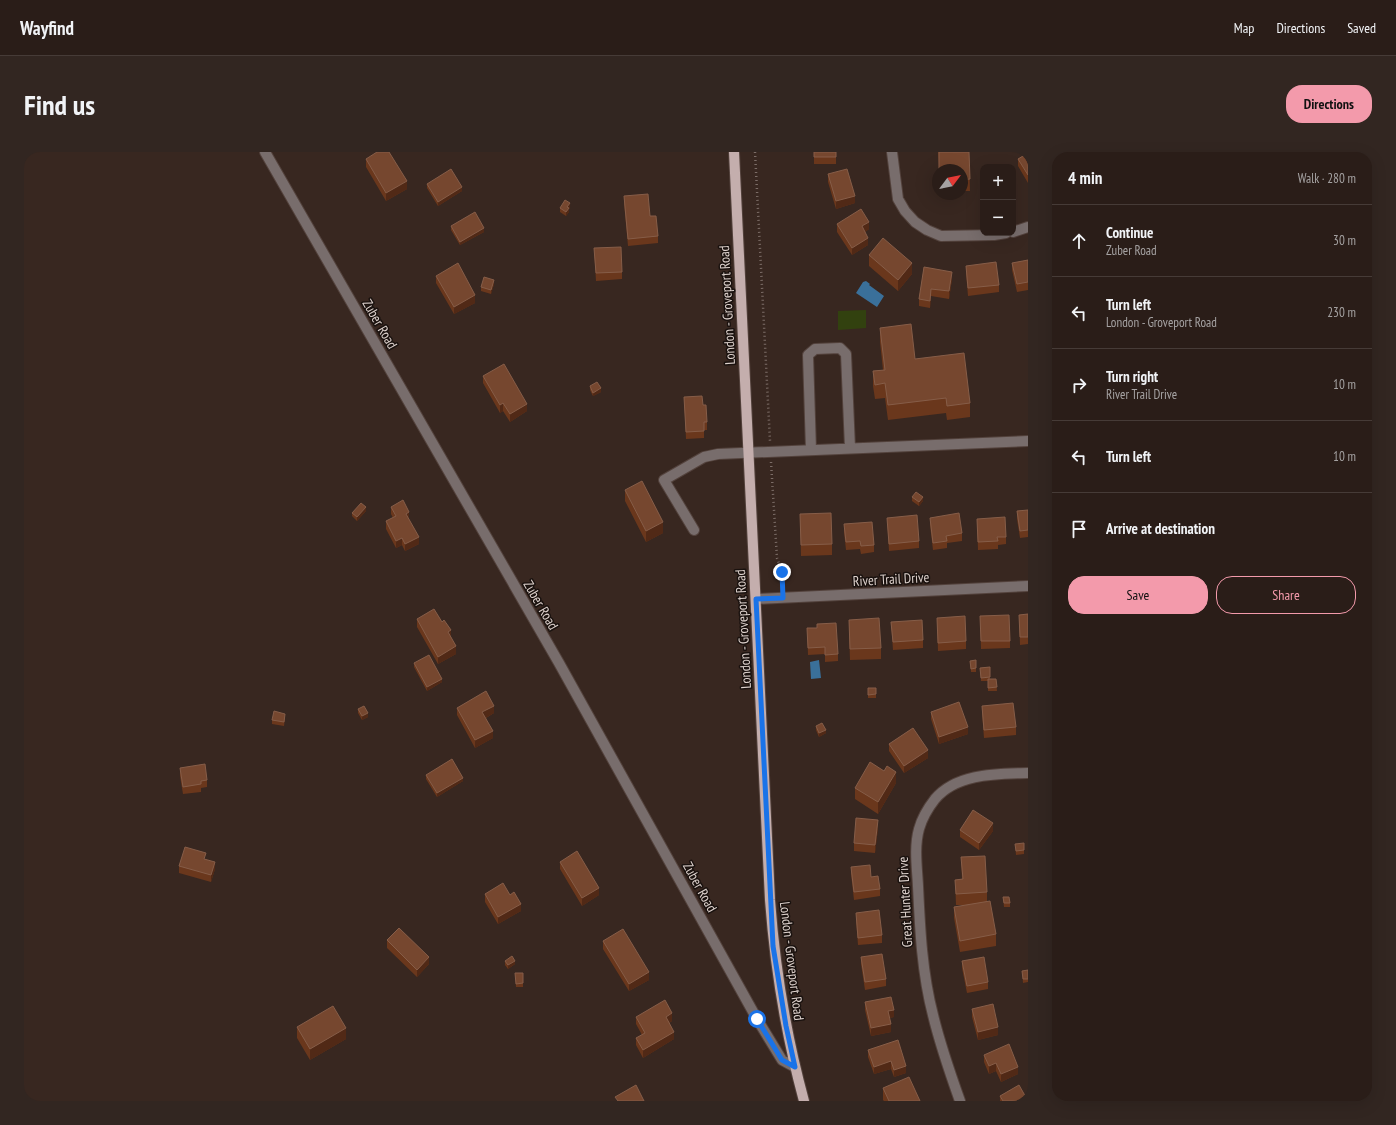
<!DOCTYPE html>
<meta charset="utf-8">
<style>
:root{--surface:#2a1d18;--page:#322621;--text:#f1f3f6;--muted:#a5a2a2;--line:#463b37;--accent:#f39aab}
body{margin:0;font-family:"PT Sans Narrow",sans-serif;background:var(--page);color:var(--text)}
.controls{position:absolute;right:12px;top:12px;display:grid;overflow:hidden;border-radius:8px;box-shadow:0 4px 16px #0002}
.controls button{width:36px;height:36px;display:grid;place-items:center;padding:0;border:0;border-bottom:1px solid var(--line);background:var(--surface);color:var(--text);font:20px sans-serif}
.compass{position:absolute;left:908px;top:12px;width:36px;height:36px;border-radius:50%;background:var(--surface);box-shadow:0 4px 16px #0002;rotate:58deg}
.stop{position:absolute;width:12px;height:12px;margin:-9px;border:3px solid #1a73e8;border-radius:50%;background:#fff}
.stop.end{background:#1a73e8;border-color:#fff;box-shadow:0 1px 4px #0008}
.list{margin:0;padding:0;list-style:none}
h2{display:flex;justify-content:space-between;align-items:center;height:52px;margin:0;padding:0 16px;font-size:17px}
h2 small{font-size:13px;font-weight:400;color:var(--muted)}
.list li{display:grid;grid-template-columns:26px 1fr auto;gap:12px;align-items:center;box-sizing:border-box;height:72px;padding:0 16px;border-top:1px solid var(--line)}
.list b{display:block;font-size:15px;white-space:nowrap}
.list p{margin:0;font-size:13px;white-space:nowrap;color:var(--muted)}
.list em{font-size:13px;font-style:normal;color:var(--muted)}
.actions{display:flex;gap:8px;padding:12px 16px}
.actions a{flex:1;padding:9px 0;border:1px solid var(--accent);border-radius:16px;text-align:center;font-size:14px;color:var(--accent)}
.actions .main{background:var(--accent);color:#111}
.icon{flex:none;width:22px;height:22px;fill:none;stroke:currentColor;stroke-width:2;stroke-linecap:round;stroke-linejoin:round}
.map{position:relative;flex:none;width:1004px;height:949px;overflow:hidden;border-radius:16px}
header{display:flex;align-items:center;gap:24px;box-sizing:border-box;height:56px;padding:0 20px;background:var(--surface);border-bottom:1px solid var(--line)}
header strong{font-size:19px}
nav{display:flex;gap:22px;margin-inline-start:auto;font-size:14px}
.intro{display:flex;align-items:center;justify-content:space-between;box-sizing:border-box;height:96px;padding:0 24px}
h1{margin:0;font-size:28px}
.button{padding:10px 18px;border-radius:16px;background:var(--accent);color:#111;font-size:14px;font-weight:700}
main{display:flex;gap:24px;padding:0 24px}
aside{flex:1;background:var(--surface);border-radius:16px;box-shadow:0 4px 16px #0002}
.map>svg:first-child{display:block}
.green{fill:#32410f}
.water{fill:#3a709a}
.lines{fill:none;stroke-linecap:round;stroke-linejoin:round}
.minor-casing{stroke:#53423c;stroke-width:12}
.major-casing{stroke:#53423c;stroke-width:12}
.path{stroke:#7c6d67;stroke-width:2.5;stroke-dasharray:1 3;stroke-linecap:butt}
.minor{stroke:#786d6c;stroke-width:10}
.major{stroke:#c4aead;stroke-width:10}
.wall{fill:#6a371c}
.shaded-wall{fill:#512916}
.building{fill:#76472f;stroke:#865d48}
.route{stroke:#1a73e8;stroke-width:5}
.labels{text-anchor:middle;stroke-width:3;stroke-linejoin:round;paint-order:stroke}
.street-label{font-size:14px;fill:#ded2cd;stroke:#1a120f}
</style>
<header>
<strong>Wayfind</strong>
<nav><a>Map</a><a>Directions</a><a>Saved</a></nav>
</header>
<div class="intro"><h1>Find us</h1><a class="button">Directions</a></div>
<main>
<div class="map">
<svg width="1004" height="949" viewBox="0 0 1004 949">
<rect width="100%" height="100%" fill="#382720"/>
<path class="green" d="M842,158v18l-28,2v-19z"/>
<path class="water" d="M842,129l4,3 -1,1 15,11 -7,11 -21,-14 7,-11z
M795,508l2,18 -10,1 -1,-17z"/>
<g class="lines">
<g class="minor-casing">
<path id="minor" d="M241,0l294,511 198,356 25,41 13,7
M868,0l6,47 7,12 10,11 12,8 14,6 53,-1 12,-2
M989,80l15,-5
M787,298l-3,-95 7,-6 25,-1 6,6 4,94
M670,378l-30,-50 40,-23 14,-3 310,-13
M732,447l272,-13
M936,949c-10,-28 -20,-57 -27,-86 -11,-42 -13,-86 -15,-129 -1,-19 -4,-39 1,-57 3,-11 9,-21 16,-30 22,-26 62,-25 93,-26"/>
</g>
<g class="major-casing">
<path id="major" d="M710,0l36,748c5,68 16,135 34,201"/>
</g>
<path class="path" d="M731,0l15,289
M747,310l6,96 5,14 1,16"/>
<use href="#minor" class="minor"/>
<use href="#major" class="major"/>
</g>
<path class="wall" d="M790,0h22v12h-22z
M914,0h31l1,39h-8v-21h-23z
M1004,1v30l-10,-17v-7z
M342,7l41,30 -21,12 -20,-34z
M804,22l27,29 -19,6 -8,-27z
M403,32l35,7 -24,15 -11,-18z
M600,44l26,20 8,20v7l-30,3 -4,-43z
M546,55l-1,2v3l-3,4 -6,-4v-4z
M813,72l32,5 -4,3 3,13 -16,10 -15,-23z
M427,74l33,6 -24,13 -9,-15z
M570,96l28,24v7l-26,2z
M845,103l43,19 -14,17 -29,-25z
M1004,108v30l-11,2 -5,-22v-7z
M942,114l33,19v7l-31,4 -2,-23z
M900,115l28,12 -3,20 -18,-3 -1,12 -11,-2v-7z
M412,124l39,27 -21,11 -18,-31z
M470,132l-3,10 -10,-3v-4z
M856,176l35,31 55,44v14l-23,3 -1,-7 -58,7 -3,-22 -10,1 -2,-13v-15l10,-1 -3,-28z
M459,224l44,35 -17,11 -7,-11 -3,2 -17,-30z
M566,234l11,6 -8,4 -3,-6z
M660,245l19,8 4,17v8h-3v8l-18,1z
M601,338l38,43 -17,9 -21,-41z
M888,345l11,4 -4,5 -7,-5z
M367,355l18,12 10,25 -14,7 -3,-6 -6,3 -10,-19v-8l7,-3 -2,-4z
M1004,358v27l-8,1 -3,-19v-8z
M342,359l-9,10 -5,-5v-3z
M776,362l32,30v11l-31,1z
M863,366l32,23v7l-30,3z
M906,366l32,15v8l-15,2v5l-14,2 -3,-25z
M953,367l29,18v7l-8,1v4l-20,1z
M820,372l30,21v7l-13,2 -1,-5 -14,1 -2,-18z
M1004,462v30l-8,1 -1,-30z
M956,464l30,25v7l-29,1z
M913,466l29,23v8l-28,2z
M393,467l34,18 5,17 -18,10 -21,-37z
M825,468l32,28v11l-31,1 -1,-29z
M867,470l32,18v8l-30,2z
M783,476l31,26v7l-13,1v-8l-17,1z
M946,509l6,7v4h-5z
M390,511l28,19 -15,9 -13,-24z
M966,515v12h6l1,12h-9v-10h-7l-1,-13z
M844,536h8v10h-8z
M958,554l34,21v8l-32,3 -2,-25z
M433,556l37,5 -8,5 7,20 -18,10 -18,-33z
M334,557l10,8 -6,3 -4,-7z
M907,560l37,22 -29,10 -8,-25z
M261,566l-1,8 -12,-2v-4z
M792,574l10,7 -7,4 -3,-7z
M865,592l39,14 -24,15 -15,-22z
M156,616l27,12v7l-6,1v4l-18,2 -3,-18z
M402,623l37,6 -26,16 -11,-18z
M872,631l-18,31 -23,-15v-11z
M854,676l-3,25 -21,-2v-8z
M936,678l33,1 -14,19 -19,-13z
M991,692l9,6v4l-8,1z
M937,705l26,35v10l9,32v12l-36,6 -6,-34v-11l16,-2h-14l-1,-25 7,-1z
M182,707l9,10 -4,13 -32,-9v-7z
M536,710l39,33 -17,11 -22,-37z
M827,715l20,10 9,12v7l-26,4 -3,-26z
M461,742l25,1 11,16 -23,13 -13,-22z
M979,745l7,6v4h-6z
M832,761l26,22v8l-24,2 -2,-25z
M363,788l42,24 -12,13 -30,-29z
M579,789l46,39 -20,11 -26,-42z
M837,805l25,22v7l-21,4 -4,-26z
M481,809l10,3 -7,5 -3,-4z
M938,809l26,21v7l-21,4 -5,-25z
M1004,818v12l-5,1 -1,-12z
M491,821h8v14h-7z
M841,850l29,15 -5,1 2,14 -20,4 -6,-26z
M948,857l26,26 -20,5 -6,-23z
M612,865l36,4 -3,2 5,16 -31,19 -7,-13v-7l6,-3 -6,-11z
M273,875l49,12 -36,21 -13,-22z
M874,888l8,33 -12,4 -3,-8 -17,5 -6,-17v-7z
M960,903l34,19 -17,8 -5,-11 -7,3 -5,-12z
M859,936l37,13h-36l-1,-1z
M976,944l28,5h-28z"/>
<path class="shaded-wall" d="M383,29v8l-21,12v-8z
M438,35v4l-24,15v-4z
M831,44v7l-19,6v-8z
M546,51v4l-1,2v3l-3,4v-4l1,-5z
M845,70v7l-7,5v-8z
M460,76v4l-24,13v-3z
M844,86v7l-16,10v-7z
M888,111v11l-14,17v-11z
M928,120v7l-3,20v-8z
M470,128v4l-3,10v-4z
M907,137v7l-1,12v-7z
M451,143v8l-21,11v-7z
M577,236v4l-8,4v-3z
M479,251v8l-3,2v-8z
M503,252v7l-17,11v-8z
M899,345v4l-4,5v-4z
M342,355v4l-9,10v-4z
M385,360v7l-3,-5z
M639,370v11l-17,9v-11z
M395,385v7l-14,7v-7z
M378,386v7l-6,3v-7z
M427,478v8l-3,-6z
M432,494v8l-18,10v-7z
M418,527v3l-15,9v-4z
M470,554v7l-12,7v-8z
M344,561v4l-6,3v-4z
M944,575v7l-29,10v-7z
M802,578v3l-7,4v-4z
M469,579v7l-18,10v-8z
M904,598v8l-24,15v-7z
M872,620v11l-18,31v-12z
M439,626v3l-26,16v-4z
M854,668v8l-3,25v-8z
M969,671v8l-14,19v-7z
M191,710v7l-4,13v-7z
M575,736v7l-17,11v-8z
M497,752v7l-23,13v-7z
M405,805v7l-12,13v-7z
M491,809v3l-7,5v-4z
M625,820v8l-20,11v-7z
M870,858v7l-6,1v-7z
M648,861v8l-6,3v-7z
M867,872v8l-20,4v-8z
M974,875v8l-20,5v-8z
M322,876v11l-36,21v-11z
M650,880v7l-31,19v-8z
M867,909v8l-17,5v-7z
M972,911v8l-7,3v-8z
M882,914v7l-12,4v-7z
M994,915v7l-17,8v-8z"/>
<path class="building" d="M353,0h12l18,29 -21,12 -20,-34z
M790,0h22v5h-22z
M915,0h30l1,27 -8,1v-10h-23z
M1004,1v22l-10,-16z
M427,17l11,18 -24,15 -11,-18z
M823,17l8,27 -19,5 -8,-27z
M624,42l2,22h6l2,20 -30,3 -4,-43z
M541,48l5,3 -3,4 2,1 -3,4 -6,-4z
M837,57l8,13 -7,4 6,12 -16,10 -15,-24z
M451,60l9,16 -24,14 -9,-16z
M859,86l29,25 -14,17 -29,-25z
M597,95l1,25 -26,1 -2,-25z
M1004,108v22l-11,2 -5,-21z
M972,110l3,23 -31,3 -2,-22z
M434,111l17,32 -21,12 -18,-31z
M900,115l28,5 -3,19 -18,-2 -1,12 -11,-2z
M460,125l10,3 -3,10 -10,-3z
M887,172l4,35 49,-6 6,50 -23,3 -1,-8 -58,7 -3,-22 -10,2 -2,-14 12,-1 -5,-42z
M480,212l23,40 -17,10 -7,-11 -3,2 -17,-29z
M573,230l4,6 -8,5 -3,-7z
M678,244l1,9h3l1,17h-3v9l-18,1 -2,-35z
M618,329l21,41 -17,9 -21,-41z
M892,340l7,5 -4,5 -7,-5z
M379,348l6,12 -3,2 13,23 -14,7 -3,-6 -6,3 -10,-20 10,-5 -5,-9z
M337,351l5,4 -9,10 -5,-4z
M1004,358v20l-8,1 -3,-20z
M807,361l1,31 -31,1 -1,-31z
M935,361l3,20 -16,3 1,5 -14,2 -3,-25z
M893,363l2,26 -30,3 -2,-26z
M981,365l1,20h-9l1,4 -20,1 -1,-23z
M848,370l2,23 -13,1 -1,-5 -14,1 -2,-18z
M410,457l8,13 2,-2 7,10 -3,2 8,14 -18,11 -21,-38z
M1004,462v23h-8l-1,-22z
M985,463l1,26h-29l-1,-25z
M941,464l1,25 -28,2 -1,-25z
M855,466l2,30 -31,1 -1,-29z
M898,468l1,20 -30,2 -2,-20z
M812,471l2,31 -13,1v-8l-17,1 -1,-20h10v-4z
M405,503l13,24 -15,8 -13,-24z
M952,508v8l-5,1 -1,-8z
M966,515v10l-9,1 -1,-10z
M964,527h8l1,8 -9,1z
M844,536h8v6l-8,1z
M462,539l8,15 -12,6 11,19 -18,9 -18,-32z
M935,550l9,25 -29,10 -8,-25z
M989,551l3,24 -32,3 -2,-24z
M340,554l4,7 -6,3 -4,-7z
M250,559l11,3 -1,8 -12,-2z
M798,571l4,7 -7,3 -3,-7z
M889,576l15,22 -24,16 -15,-22z
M428,607l11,19 -26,15 -11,-18z
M846,610l14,9 3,-5 9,6 -18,30 -23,-14z
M181,612l2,16 -6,1v3l-18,3 -3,-19z
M949,658l20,13 -14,20 -19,-13z
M832,666l22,2 -3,25 -21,-2z
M1000,691v7l-8,1 -1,-7z
M161,695l21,6 -2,6 11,3 -4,13 -32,-9z
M553,699l22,37 -17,10 -22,-36z
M961,704l2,36 -31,2 -1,-14 8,-1 -2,-22z
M846,713l1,12 7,-1 2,13 -26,3 -3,-25z
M479,731l7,12 4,-3 7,12 -23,13 -13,-23z
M979,745h6l1,6h-6z
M966,749l6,33 -36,7 -6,-34z
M855,758l3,25 -24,3 -2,-25z
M375,776l30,29 -12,13 -30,-30z
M599,777l26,43 -20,12 -26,-43z
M858,802l4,25 -21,3 -4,-25z
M488,804l3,5 -7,4 -3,-4z
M960,805l4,25 -21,4 -5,-25z
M1004,818v9h-5l-1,-8z
M491,821h8v10l-7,1z
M867,845l3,13 -6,1 3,13 -20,4 -6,-26z
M641,848l7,13 -6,4 8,15 -31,18 -7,-12 9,-5 -9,-16z
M969,852l5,23 -20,5 -6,-23z
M309,854l13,22 -36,21 -13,-22z
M874,888l8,26 -12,4 -3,-9 -17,6 -6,-17z
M985,892l9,23 -17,7 -5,-11 -7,3 -5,-11z
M885,925l11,24h-31l-6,-13z
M612,933l8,16h-26l-3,-4z
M995,933l9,16h-25l-3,-5z"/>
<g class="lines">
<path class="route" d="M733,867l25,41 13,7 -9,-41 -13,-80 -17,-347 27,-1 -1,-26"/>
</g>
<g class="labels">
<g class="street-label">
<text transform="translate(703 153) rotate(-93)" y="5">London - Groveport Road</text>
<text transform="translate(356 172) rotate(60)" y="5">Zuber Road</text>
<text transform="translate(867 427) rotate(-3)" y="5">River Trail Drive</text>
<text transform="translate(517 453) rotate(60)" y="5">Zuber Road</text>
<text transform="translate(719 477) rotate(-93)" y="5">London - Groveport Road</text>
<text transform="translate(676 735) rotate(61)" y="5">Zuber Road</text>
<text transform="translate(881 750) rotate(-93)" y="5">Great Hunter Drive</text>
<text transform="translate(768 809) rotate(83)" y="5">London - Groveport Road</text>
</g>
</g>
</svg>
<div class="controls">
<button>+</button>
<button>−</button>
</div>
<svg class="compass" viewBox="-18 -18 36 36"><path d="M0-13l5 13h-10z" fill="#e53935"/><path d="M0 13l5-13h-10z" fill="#a5a2a2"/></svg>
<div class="stop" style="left:733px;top:867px"></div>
<div class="stop end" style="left:758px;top:420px"></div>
</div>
<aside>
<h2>4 min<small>Walk · 280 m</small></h2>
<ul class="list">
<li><svg class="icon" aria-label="ahead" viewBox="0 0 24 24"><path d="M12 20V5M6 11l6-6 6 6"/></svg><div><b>Continue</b><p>Zuber Road</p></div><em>30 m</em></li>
<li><svg class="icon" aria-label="left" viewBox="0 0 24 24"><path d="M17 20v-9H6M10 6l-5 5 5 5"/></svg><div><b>Turn left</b><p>London - Groveport Road</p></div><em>230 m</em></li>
<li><svg class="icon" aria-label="right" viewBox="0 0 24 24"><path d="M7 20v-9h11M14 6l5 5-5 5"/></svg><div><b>Turn right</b><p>River Trail Drive</p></div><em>10 m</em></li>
<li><svg class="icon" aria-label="left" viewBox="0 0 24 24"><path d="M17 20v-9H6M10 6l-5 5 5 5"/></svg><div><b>Turn left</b></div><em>10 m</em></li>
<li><svg class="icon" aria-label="arrive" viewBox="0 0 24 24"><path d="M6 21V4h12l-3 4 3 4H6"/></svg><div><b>Arrive at destination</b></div></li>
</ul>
<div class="actions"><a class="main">Save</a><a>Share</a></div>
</aside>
</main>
